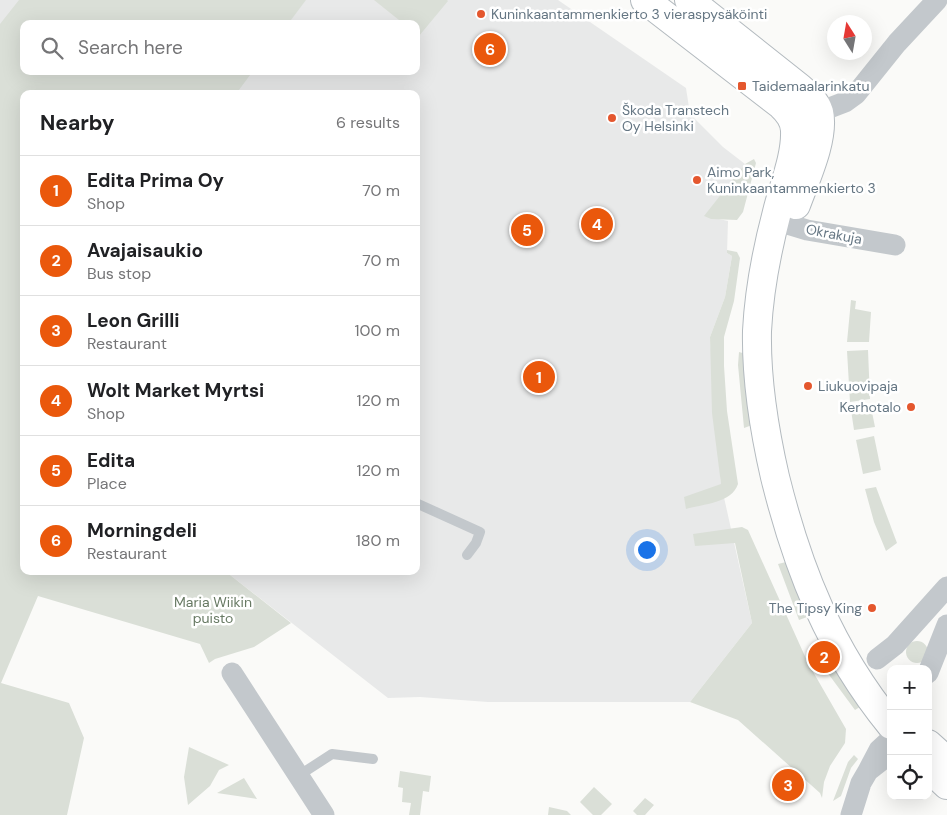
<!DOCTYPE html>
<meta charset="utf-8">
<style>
:root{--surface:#fff;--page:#f2f2f2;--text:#202124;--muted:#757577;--line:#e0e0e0;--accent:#ea580c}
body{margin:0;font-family:"DM Sans",sans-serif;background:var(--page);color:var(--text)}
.controls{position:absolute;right:15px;bottom:15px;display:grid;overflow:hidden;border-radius:10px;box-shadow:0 5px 20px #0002}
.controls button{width:45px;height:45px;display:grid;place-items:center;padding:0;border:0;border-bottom:1px solid var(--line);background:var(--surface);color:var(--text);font:25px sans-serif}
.compass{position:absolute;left:827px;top:15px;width:45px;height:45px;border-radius:50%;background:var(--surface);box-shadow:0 5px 20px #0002;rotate:349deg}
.you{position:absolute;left:646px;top:549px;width:18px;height:18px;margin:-12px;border:4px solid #fff;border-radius:50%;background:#1a73e8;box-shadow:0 0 0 8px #1a73e833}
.badge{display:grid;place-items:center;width:32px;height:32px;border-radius:50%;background:var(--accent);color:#fff;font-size:16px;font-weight:700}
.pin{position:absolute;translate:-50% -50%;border:2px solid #fff;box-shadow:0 1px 5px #0006}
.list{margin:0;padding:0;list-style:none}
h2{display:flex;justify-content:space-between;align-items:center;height:65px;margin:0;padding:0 20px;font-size:21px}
h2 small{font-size:16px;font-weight:400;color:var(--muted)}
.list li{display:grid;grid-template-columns:32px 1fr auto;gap:15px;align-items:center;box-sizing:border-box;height:70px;padding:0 20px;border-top:1px solid var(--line)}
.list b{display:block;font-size:19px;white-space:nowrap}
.list p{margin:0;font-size:16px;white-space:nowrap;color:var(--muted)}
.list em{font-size:16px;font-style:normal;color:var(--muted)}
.icon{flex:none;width:28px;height:28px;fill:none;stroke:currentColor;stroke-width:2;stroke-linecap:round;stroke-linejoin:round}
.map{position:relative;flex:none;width:947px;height:815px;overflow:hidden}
.search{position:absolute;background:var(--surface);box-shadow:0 5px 20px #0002;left:20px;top:20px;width:400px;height:55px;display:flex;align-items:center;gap:12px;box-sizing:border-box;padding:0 18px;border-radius:10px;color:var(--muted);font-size:19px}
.panel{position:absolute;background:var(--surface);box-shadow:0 5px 20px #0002;left:20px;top:90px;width:400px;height:485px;border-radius:10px}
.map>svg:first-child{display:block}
.built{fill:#e8e9e9}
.green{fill:#dadfd7}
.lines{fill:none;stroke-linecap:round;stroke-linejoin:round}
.secondary-casing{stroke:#b3babf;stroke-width:30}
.lane{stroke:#c3c8cc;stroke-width:10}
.street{stroke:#c3c8cc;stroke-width:21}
.secondary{stroke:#fff;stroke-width:28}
.poi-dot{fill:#e4572e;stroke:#fff;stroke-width:2}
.labels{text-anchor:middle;stroke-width:5;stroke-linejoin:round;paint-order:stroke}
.poi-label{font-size:14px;fill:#657683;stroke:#fff;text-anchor:start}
.street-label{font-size:14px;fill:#657683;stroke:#fff}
.park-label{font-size:14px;fill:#687a64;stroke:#fff}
</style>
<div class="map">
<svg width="947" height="815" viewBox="0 0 947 815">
<rect width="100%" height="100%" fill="#fafaf8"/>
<path class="built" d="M0,0h20l-20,41z
M259,0h299l128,88 4,26 33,33 22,17 -40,52 23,5 -1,32 5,3 -7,41 -15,40 11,147 31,139 -62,79h-202l-68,-5 -32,1 -163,-127h191v-477h-230l18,-23h212v-47h-175z"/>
<path class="green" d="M19,0h287l-18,24h-264v47h229l-17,23h-212v291l-4,7 4,2v177h201l66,52 -37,24 -39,12 -6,4 -9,-19 -162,-48 -37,87 68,20 15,35 -17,77h-67v-791z
M374,0h73l1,1 -29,35 -3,-2v-10h-12z
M754,159l2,4 -13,49 -6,8 -26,-1 -7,-3 41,-52z
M727,250l10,2 3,6 -6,43 -10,36v29l3,45 11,73c-6,19 -35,20 -52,25l-2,-12 37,-13 -9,-71 -2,-76 15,-40 7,-41 -5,-3z
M851,300l5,1 -1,8 16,3 -2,30h-22z
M868,350l2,49 -20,3 -3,-51z
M739,352l7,2 9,70 -11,4 -6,-63z
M871,407l4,20 -21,3 -3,-20z
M874,436l7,34 -18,4 -7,-34z
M876,487l21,56 -11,8 -12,-29 -9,-33z
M742,527l6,3 60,133 38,66 -1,14 -15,23 -6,16 -2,16 -2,-5 -82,-73 -48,-18 62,-79 -17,-80 -40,3 -2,-12z
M790,561l17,56 -8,3 -21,-56z
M906 652a11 11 0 1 1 22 0a11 11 0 1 1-22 0Z
M831,664l32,41 -8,5 -31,-42z
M189,747l40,18 -10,5 -9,16 -22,19 -4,-28z
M854,755l4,4 -7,9 -10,28 -8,5 15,-39z
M400,771l31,5 -2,16 -6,-1 -3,24h-11l2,-12 -9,-1 1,-14 -5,-1z
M244,778l13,21 -40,-6z
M594,787l18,17 -11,11h-8l-13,-13z
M645,798l9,7 -9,10h-8l-4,-4z
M549,807l18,4 4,4h-23z"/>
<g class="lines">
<g class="secondary-casing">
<path id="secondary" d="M645,0l136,105c7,6 14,16 14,26 1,26 -12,56 -18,81 -10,38 -18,79 -20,119 -1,49 7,98 18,146 23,93 55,173 116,248
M689,0l111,88c8,7 16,14 19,24 6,26 -14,68 -23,93
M928,744l19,17
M928,767l19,18"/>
</g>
<path class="lane" d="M416,503l64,29 -4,11 -9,12
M298,776l34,-22 41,5"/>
<path class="street" d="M806,117l39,-15 11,-8 41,-51 40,-43
M774,220l33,10 88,15
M877,659l18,-14 52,-58
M232,673l92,142
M928,673l19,-48
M891,739l-12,11 -11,21 23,-18
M851,815l10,-32 7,-12"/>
<use href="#secondary" class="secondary"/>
</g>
<g class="poi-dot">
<circle cx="481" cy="14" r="5"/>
<rect x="737" y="81" width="10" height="10" rx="2.5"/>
<circle cx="612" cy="118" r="5"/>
<circle cx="697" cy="180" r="5"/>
<circle cx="808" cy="386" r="5"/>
<circle cx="911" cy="407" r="5"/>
<circle cx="872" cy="608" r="5"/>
</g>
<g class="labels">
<g class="poi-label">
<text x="491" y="19">Kuninkaantammenkierto 3 vieraspysäköinti</text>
<text x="752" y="91">Taidemaalarinkatu</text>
<text x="622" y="115">Škoda Transtech<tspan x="622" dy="16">Oy Helsinki</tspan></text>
<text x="707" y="177">Aimo Park,<tspan x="707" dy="16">Kuninkaantammenkierto 3</tspan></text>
<text x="818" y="391">Liukuovipaja</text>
<text x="901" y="412" text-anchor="end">Kerhotalo</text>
<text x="862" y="613" text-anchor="end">The Tipsy King</text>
</g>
<g class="street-label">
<text transform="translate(834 234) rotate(11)" y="5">Okrakuja</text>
</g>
<g class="park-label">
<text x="213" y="607">Maria Wiikin<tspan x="213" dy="16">puisto</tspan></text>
</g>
</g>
</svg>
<div class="controls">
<button>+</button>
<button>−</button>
<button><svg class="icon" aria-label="locate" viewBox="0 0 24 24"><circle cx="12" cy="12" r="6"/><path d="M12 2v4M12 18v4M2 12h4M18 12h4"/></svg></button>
</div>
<svg class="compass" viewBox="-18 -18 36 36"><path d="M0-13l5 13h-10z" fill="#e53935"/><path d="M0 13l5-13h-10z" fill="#757577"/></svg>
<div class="you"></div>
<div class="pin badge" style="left:539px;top:377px">1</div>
<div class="pin badge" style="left:824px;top:657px">2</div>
<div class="pin badge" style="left:788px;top:785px">3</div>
<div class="pin badge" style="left:597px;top:224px">4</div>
<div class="pin badge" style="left:527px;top:230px">5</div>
<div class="pin badge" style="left:490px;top:49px">6</div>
<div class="search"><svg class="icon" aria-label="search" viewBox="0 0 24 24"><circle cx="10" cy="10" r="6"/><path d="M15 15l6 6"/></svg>Search here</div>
<section class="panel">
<h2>Nearby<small>6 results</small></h2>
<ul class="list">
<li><span class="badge">1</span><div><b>Edita Prima Oy</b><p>Shop</p></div><em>70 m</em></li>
<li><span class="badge">2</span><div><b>Avajaisaukio</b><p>Bus stop</p></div><em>70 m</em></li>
<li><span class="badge">3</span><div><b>Leon Grilli</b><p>Restaurant</p></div><em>100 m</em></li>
<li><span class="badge">4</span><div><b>Wolt Market Myrtsi</b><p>Shop</p></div><em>120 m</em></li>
<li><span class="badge">5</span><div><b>Edita</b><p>Place</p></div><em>120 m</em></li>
<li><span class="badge">6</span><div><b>Morningdeli</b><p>Restaurant</p></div><em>180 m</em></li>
</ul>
</section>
</div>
